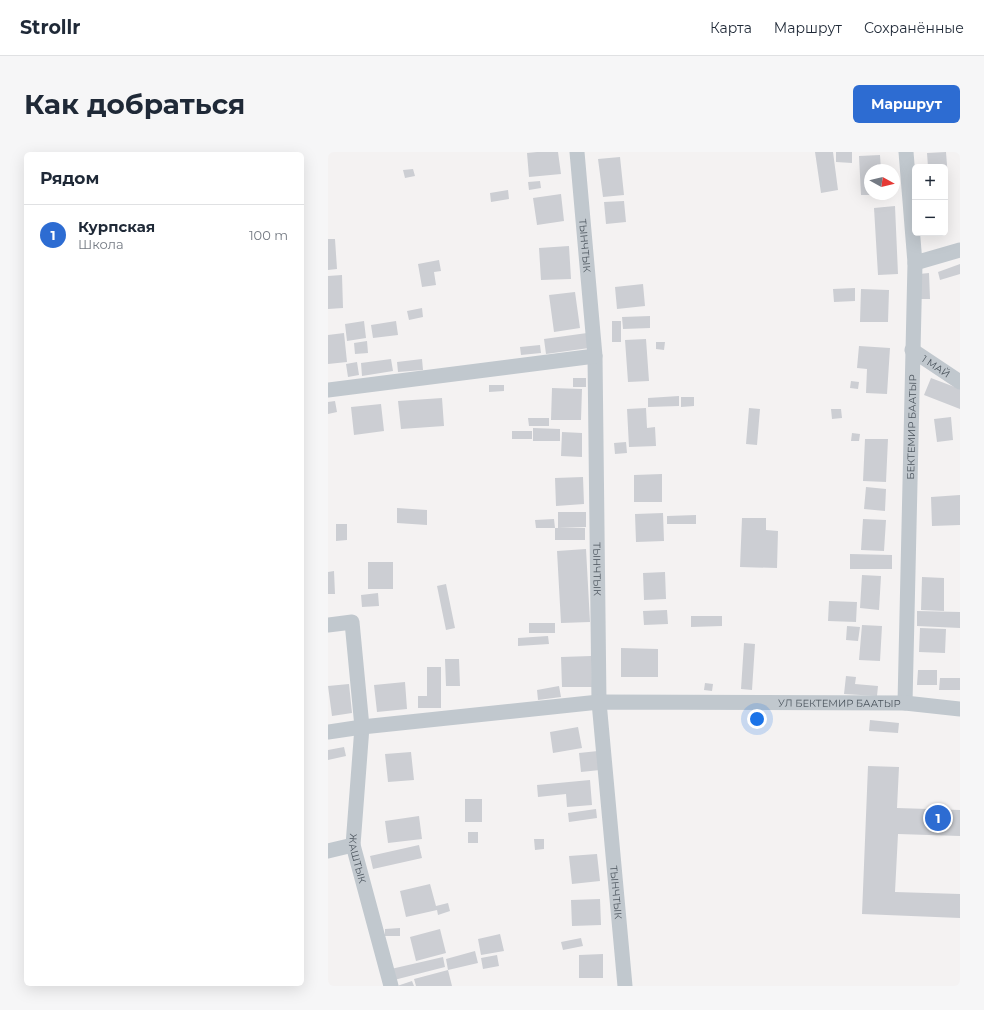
<!DOCTYPE html>
<html lang="ru">
<meta charset="utf-8">
<style>
:root{--surface:#fff;--page:#f6f6f7;--text:#1f2937;--muted:#747a83;--line:#e0e1e3;--accent:#2d6cd2}
body{margin:0;font-family:Montserrat,sans-serif;background:var(--page);color:var(--text)}
.controls{position:absolute;right:12px;top:12px;display:grid;overflow:hidden;border-radius:6px;box-shadow:0 4px 16px #0002}
.controls button{width:36px;height:36px;display:grid;place-items:center;padding:0;border:0;border-bottom:1px solid var(--line);background:var(--surface);color:var(--text);font:20px sans-serif}
.compass{position:absolute;left:536px;top:12px;width:36px;height:36px;border-radius:50%;background:var(--surface);box-shadow:0 4px 16px #0002;rotate:98deg}
.you{position:absolute;left:429px;top:567px;width:14px;height:14px;margin:-10px;border:3px solid #fff;border-radius:50%;background:#1a73e8;box-shadow:0 0 0 6px #1a73e833}
.badge{display:grid;place-items:center;width:26px;height:26px;border-radius:50%;background:var(--accent);color:#fff;font-size:13px;font-weight:700}
.pin{position:absolute;translate:-50% -50%;border:2px solid #fff;box-shadow:0 1px 4px #0006}
.list{margin:0;padding:0;list-style:none}
h2{display:flex;justify-content:space-between;align-items:center;height:52px;margin:0;padding:0 16px;font-size:17px}
h2 small{font-size:13px;font-weight:400;color:var(--muted)}
.list li{display:grid;grid-template-columns:26px 1fr auto;gap:12px;align-items:center;box-sizing:border-box;height:60px;padding:0 16px;border-top:1px solid var(--line)}
.list b{display:block;font-size:15px;white-space:nowrap}
.list p{margin:0;font-size:13px;white-space:nowrap;color:var(--muted)}
.list em{font-size:13px;font-style:normal;color:var(--muted)}
.map{position:relative;flex:none;width:632px;height:834px;overflow:hidden;border-radius:6px}
header{display:flex;align-items:center;gap:24px;box-sizing:border-box;height:56px;padding:0 20px;background:var(--surface);border-bottom:1px solid var(--line)}
header strong{font-size:19px}
nav{display:flex;gap:22px;margin-inline-start:auto;font-size:14px}
.intro{display:flex;align-items:center;justify-content:space-between;box-sizing:border-box;height:96px;padding:0 24px}
h1{margin:0;font-size:28px}
.button{padding:10px 18px;border-radius:6px;background:var(--accent);color:#fff;font-size:14px;font-weight:700}
main{display:flex;gap:24px;padding:0 24px}
aside{flex:1;background:var(--surface);border-radius:6px;box-shadow:0 4px 16px #0002}
.map>svg:first-child{display:block}
.building{fill:#ccced3}
.lines{fill:none;stroke-linecap:round;stroke-linejoin:round}
.minor{stroke:#c1c8ce;stroke-width:15}
.labels{text-anchor:middle;stroke-width:3;stroke-linejoin:round;paint-order:stroke}
.street-label{font-size:10px;fill:#4b545d;stroke:#fff}
</style>
<header>
<strong>Strollr</strong>
<nav><a>Карта</a><a>Маршрут</a><a>Сохранённые</a></nav>
</header>
<div class="intro"><h1>Как добраться</h1><a class="button">Маршрут</a></div>
<main>
<aside>
<h2>Рядом<small></small></h2>
<ul class="list">
<li><span class="badge">1</span><div><b>Курпская</b><p>Школа</p></div><em>100 m</em></li>
</ul>
</aside>
<div class="map">
<svg width="632" height="834" viewBox="0 0 632 834">
<rect width="100%" height="100%" fill="#f4f2f2"/>
<path class="building" d="M209,0h21l3,22 -32,3 -2,-24z
M487,0h18l5,38 -17,3z
M508,0h16v11l-16,-1z
M618,0l2,26 -3,1v-12h-17l-1,-14z
M552,3l1,15h-11v25h-9l-2,-39z
M292,5l4,38 -21,2 -5,-38z
M85,17l2,7 -10,2 -2,-8z
M212,29l1,7 -12,2 -1,-8z
M180,38l1,9 -18,3 -1,-9z
M233,42l3,27 -27,4 -4,-27z
M296,49l2,21 -20,2 -2,-22z
M567,54l3,68 -20,1 -4,-67z
M0,87h7l2,30 -9,1z
M241,94l2,33 -30,1 -2,-32z
M111,108l2,11 -7,1 2,13 -14,2 -4,-23z
M632,112v10l-20,6 -2,-8z
M601,121l1,26h-11v-25z
M14,123l1,33 -15,1v-33z
M315,132l2,22 -28,3 -2,-22z
M527,136v13l-21,1 -1,-13z
M533,137l28,1 -1,32h-28z
M247,140l5,36 -26,4 -5,-37z
M94,156l1,9 -14,3 -2,-9z
M322,164v12l-27,1 -1,-12z
M36,169l2,17 -19,3 -2,-17z
M68,169l2,14 -25,3 -2,-13z
M284,169h9v21h-9z
M16,181l3,29 -19,2v-29z
M259,181l2,15 -43,6 -2,-15z
M318,187l3,42 -21,1 -3,-42z
M39,189l1,12 -13,1 -1,-11z
M328,190h9l-1,8 -8,-1z
M212,193l1,8 -20,2 -1,-8z
M531,194l31,2 -3,46 -21,-1 1,-24 -10,-1z
M63,207l2,12 -31,5 -1,-13z
M94,207l1,11 -25,2 -1,-10z
M29,210l2,13 -11,2 -2,-13z
M245,226h13v9h-13z
M603,226l29,11v20l-36,-14z
M523,229l8,1 -1,7 -8,-1z
M161,233h15v6l-15,1z
M224,236l30,1 -1,31h-30z
M351,244v10l-31,1v-9z
M353,245h13v9l-13,1z
M114,246l2,28 -43,3 -3,-28z
M7,249l2,11 -9,2v-12z
M53,252l3,27 -30,4 -3,-28z
M318,256l1,20 8,-1 1,19 -27,1 -2,-38z
M421,256l11,1 -3,36 -11,-1z
M503,257h10l1,9 -10,1z
M623,265l2,23 -16,2 -3,-23z
M200,266h21v8h-20z
M205,276l27,1v12h-27z
M184,279h20v8h-20z
M234,280l20,1v24l-21,-1z
M524,281l8,1 -1,7h-8z
M537,287h23l-2,43 -23,-1z
M298,290l1,11 -12,1 -1,-11z
M334,322v28h-28v-27z
M255,325l1,27 -28,2 -1,-28z
M538,335l20,2 -1,22 -21,-2z
M632,343v30l-28,1 -1,-29z
M69,356l30,2v15l-30,-2z
M230,360h28v15l-28,1z
M335,361l1,28 -28,1 -1,-28z
M368,363v9h-29v-8z
M414,366h24v12l12,1 -1,37 -37,-1z
M226,367l1,9h-19l-1,-8z
M535,367l23,1 -2,31 -23,-1z
M8,372h11v16l-11,1z
M227,376h30v12h-30z
M258,397l4,73 -29,1 -4,-72z
M522,402l42,1v14h-42z
M40,410h25v27h-25z
M6,419l1,23h-7v-22z
M337,420l1,27 -22,1 -1,-27z
M534,423l19,1 -2,34 -19,-2z
M594,425l22,1v33l-23,-1z
M118,432l9,44 -9,2 -9,-44z
M50,441l1,13 -17,1 -1,-12z
M501,449l28,1 -1,20 -28,-1z
M339,458l1,14 -24,1 -1,-14z
M589,459l43,1v16l-43,-2z
M363,464h31v10l-31,1z
M201,471h26v10h-26z
M534,473l20,1 -2,35 -21,-1z
M519,474l13,1 -2,14 -12,-1z
M592,476l26,1 -1,24 -26,-1z
M220,484l1,8 -31,2v-8z
M416,491l11,1 -3,46 -11,-1z
M293,496l37,1v28h-37z
M263,504l1,31h-30l-1,-30z
M117,507h14l1,27h-14z
M99,515h14v41h-23v-12h9z
M590,518h19v15h-20z
M518,524l10,1 -1,7 23,2 -1,10 -33,-2z
M612,526h20v12h-21z
M77,530l2,27 -30,3 -3,-27z
M377,531l8,1 -1,7 -8,-1z
M21,532l3,29 -20,3 -4,-30z
M231,534l2,11 -23,3 -1,-10z
M542,568l29,3 -1,10 -29,-2z
M250,575l4,21 -29,5 -3,-21z
M16,595l2,9 -18,4v-10z
M270,599l2,19 -19,2 -2,-19z
M83,600l3,28 -26,2 -3,-28z
M540,614l31,1 -2,41 63,2v26l-62,-2 -3,58 65,2v24l-98,-4z
M262,628l2,25 -25,2 -1,-13 -28,3 -1,-12z
M137,647h17v23h-17z
M268,657l1,9 -28,4 -1,-9z
M91,664l3,23 -34,4 -3,-22z
M140,680h10v11h-10z
M206,687h10v10l-9,1z
M91,693l3,13 -49,11 -3,-13z
M269,702l3,27 -28,3 -3,-28z
M102,732l6,22 12,-3 2,8 -12,4 -1,-5 -31,7 -6,-26z
M272,747l1,26 -29,1 -1,-26z
M72,776v8h-15v-7z
M112,777l6,24 -30,8 -6,-24z
M172,782l4,17 -23,4 -3,-16z
M253,786l2,8 -20,4 -2,-8z
M147,799l3,12 -30,7 -2,-11z
M275,802v24h-24v-23z
M169,803l2,11 -16,3 -2,-11z
M115,805l2,10 -51,13 -3,-11z
M120,818l4,16h-36l-2,-7z
M84,829l2,5h-17z"/>
<g class="lines">
<g class="minor">
<path id="s1" d="M249,0l18,204 4,346 26,284"/>
<path d="M587,111l45,-13"/>
<path id="s2" d="M584,198l48,32"/>
<path d="M0,238l267,-34"/>
<path id="s3" d="M0,473l24,-3 10,105 -9,118 38,141"/>
<path id="s4" d="M577,551l10,-440 -9,-111"/>
<path id="s5" d="M0,580l34,-5 237,-25 306,1 55,6"/>
<path d="M0,699l25,-6"/>
</g>
</g>
<g class="labels">
<g class="street-label">
<text dy="4" stroke="none"><textPath href="#s1" startOffset="94">ТЫНЧТЫК</textPath></text>
<text dy="4" stroke="none"><textPath href="#s2" startOffset="29">1 МАЙ</textPath></text>
<text dy="4" stroke="none"><textPath href="#s4" startOffset="276">БЕКТЕМИР БААТЫР</textPath></text>
<text dy="4" stroke="none"><textPath href="#s1" startOffset="418">ТЫНЧТЫК</textPath></text>
<text dy="4" stroke="none"><textPath href="#s5" startOffset="513">УЛ БЕКТЕМИР БААТЫР</textPath></text>
<text dy="4" stroke="none"><textPath href="#s3" startOffset="262">ЖАШТЫК</textPath></text>
<text dy="4" stroke="none"><textPath href="#s1" startOffset="742">ТЫНЧТЫК</textPath></text>
</g>
</g>
</svg>
<div class="controls">
<button>+</button>
<button>−</button>
</div>
<svg class="compass" viewBox="-18 -18 36 36"><path d="M0-13l5 13h-10z" fill="#e53935"/><path d="M0 13l5-13h-10z" fill="#747a83"/></svg>
<div class="you"></div>
<div class="pin badge" style="left:610px;top:666px">1</div>
</div>
</main>
